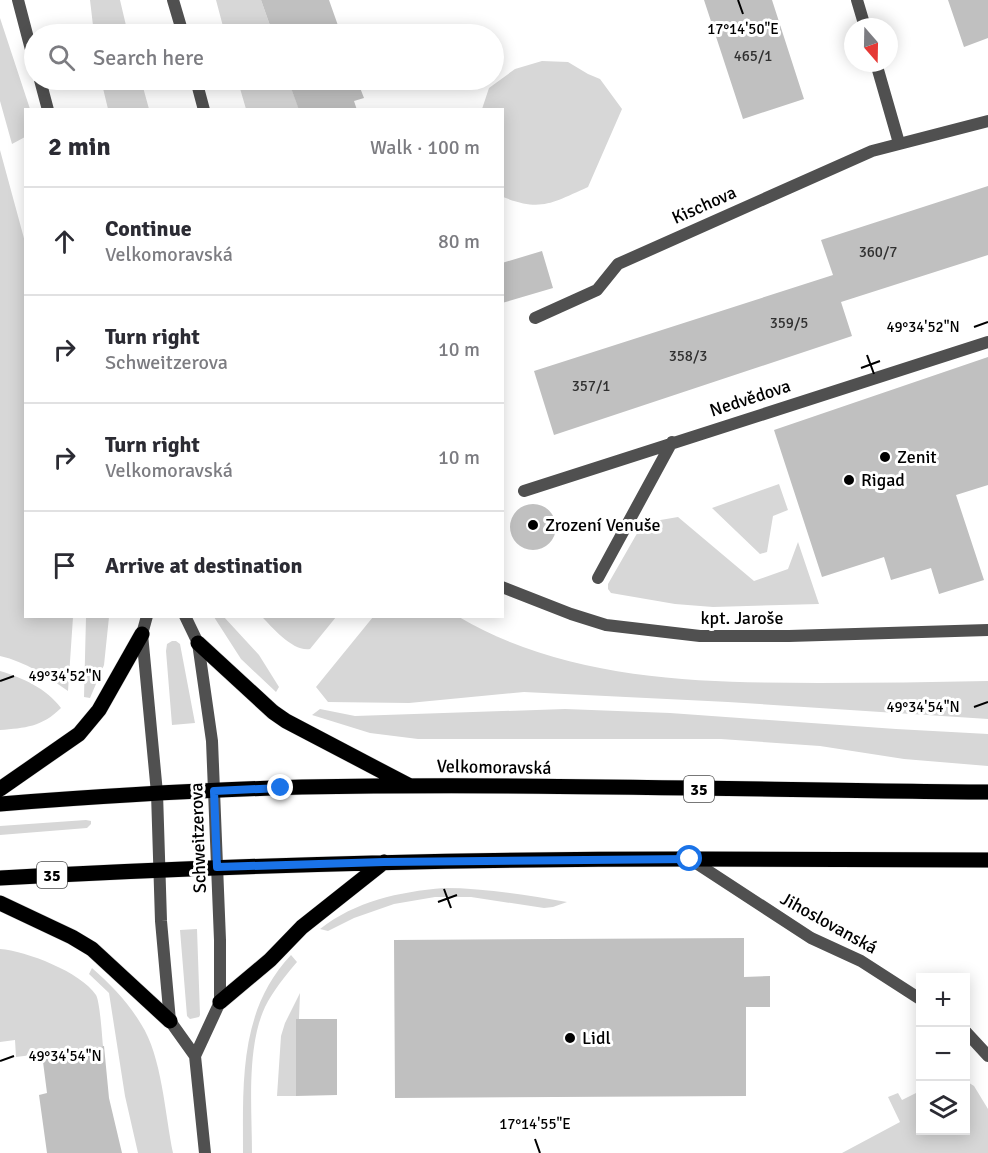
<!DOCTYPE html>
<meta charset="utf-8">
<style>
:root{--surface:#fff;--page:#f7f7f7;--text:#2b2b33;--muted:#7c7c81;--line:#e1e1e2}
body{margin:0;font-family:Signika,sans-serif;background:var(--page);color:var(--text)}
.controls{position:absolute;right:18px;bottom:18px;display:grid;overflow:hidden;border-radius:0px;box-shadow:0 3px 15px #0003}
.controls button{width:54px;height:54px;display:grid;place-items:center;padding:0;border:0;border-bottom:2px solid var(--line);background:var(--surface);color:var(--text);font:30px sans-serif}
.compass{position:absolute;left:844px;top:18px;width:54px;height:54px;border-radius:50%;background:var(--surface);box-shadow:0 3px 15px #0003;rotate:160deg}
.stop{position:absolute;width:18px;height:18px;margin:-14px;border:4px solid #1a73e8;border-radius:50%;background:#fff}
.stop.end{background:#1a73e8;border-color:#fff;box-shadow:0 2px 6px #0008}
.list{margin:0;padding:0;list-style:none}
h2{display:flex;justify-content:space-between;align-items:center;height:78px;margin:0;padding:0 24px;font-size:26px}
h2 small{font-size:20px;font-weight:400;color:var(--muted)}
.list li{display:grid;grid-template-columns:39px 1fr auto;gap:18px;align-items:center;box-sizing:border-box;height:108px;padding:0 24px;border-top:2px solid var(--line)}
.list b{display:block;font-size:22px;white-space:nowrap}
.list p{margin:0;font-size:20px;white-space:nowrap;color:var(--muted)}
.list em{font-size:20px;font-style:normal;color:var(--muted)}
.icon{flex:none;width:33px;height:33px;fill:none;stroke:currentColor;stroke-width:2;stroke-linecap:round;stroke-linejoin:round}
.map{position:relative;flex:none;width:988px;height:1153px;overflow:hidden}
.search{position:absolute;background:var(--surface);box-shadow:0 3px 15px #0003;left:24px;top:24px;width:480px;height:66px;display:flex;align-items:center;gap:15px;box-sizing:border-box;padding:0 21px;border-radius:33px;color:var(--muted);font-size:22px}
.panel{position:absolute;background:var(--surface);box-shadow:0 3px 15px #0003;left:24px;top:108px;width:480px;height:510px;border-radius:0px}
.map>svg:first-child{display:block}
.green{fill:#d7d7d7}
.building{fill:#c0c0c0}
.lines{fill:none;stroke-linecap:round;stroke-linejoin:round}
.primary-casing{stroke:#dbdbdb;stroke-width:16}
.pedestrian{stroke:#505050;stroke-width:12}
.minor{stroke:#505050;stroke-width:12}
.tertiary{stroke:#505050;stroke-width:12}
.primary{stroke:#000;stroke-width:15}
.route{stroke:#1a73e8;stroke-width:8}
.ticks{fill:none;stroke:#000;stroke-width:2}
.poi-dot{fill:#000;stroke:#fff;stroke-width:2}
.labels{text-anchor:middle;stroke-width:6;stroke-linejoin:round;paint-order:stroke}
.number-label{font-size:15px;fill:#303030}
.shield{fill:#fff;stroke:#4c4c4c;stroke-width:1.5}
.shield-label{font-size:16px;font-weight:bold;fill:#000}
.street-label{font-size:18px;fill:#000;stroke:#fff}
.poi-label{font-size:18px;fill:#000;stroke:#fff;text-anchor:start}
.ticks-label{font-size:15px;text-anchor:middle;fill:#000;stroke:#fff;stroke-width:6;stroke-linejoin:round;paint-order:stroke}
</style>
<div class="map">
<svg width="988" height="1153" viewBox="0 0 988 1153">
<rect width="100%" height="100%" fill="#fff"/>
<path class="green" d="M90,0h30l8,34h-34z
M216,0h45l12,34h-48z
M0,18l30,91 -4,1 -1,27 -13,7 -12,-43z
M542,61l26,1 20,12 12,5 22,30 -34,78c-36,16 -47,25 -85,10l-1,-87 -20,-1 7,-21 26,-19z
M101,80h40l8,29h-41z
M257,80h31l11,29h-53l-7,-24z
M0,150l25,92 1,374 47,1 -5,74c-21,-15 -42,-29 -68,-35z
M779,484l9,26 -15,6 -6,36 -7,2 -48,-46z
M678,517l76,64 34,-12 10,-27 21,62 -106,3 -38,-3 -64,-11 -3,-4v-5l35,-61z
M86,617h23l-5,48 -14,33 -6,-1z
M214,617h10l35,38 20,32 -3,5 -35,-33z
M262,617h74l-26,32c-17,3 -37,-21 -48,-32z
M459,617c107,63 239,66 360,66 56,0 113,-1 169,-2v38l-260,-17 -204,-10 -115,11 -81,-1 -12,-15 57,-70z
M172,641h4l4,3 15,79 -23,2 -6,-74 1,-7z
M0,671c23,7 46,17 61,37 -19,19 -36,20 -61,22z
M320,709l35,7 210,-7 105,4 226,16 92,5v32l-84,-7 -84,-13 -99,-7h-303l-48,-6 -58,-18z
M86,820l5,1v3l-4,4 -87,7v-9z
M444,888c41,0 82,7 123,14l-14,5 -9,1 -73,-11h-36l-41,7 -40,14 -26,13 -8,-2c36,-28 78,-37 124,-41z
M197,929l3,86 -1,2 -9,2 -3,-3 -7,-86z
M0,949c26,2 81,23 96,46 4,7 6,41 7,51l-87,11 -1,-17 -15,2z
M291,955l6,7c-12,14 -24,29 -32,45 -19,41 -13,102 -13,146h-9c0,-71 -4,-143 48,-198z
M92,968c19,17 36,34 49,56 21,32 24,91 32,129h-35l-13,-57 -16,-103 -20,-19z
M300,993l-4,103h-19l4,-60 4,-13z
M966,1081l8,5 14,23v44h-146l58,-31 -12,-25 10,-4 4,7 18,-9v39h46z"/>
<path class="building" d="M261,0h68l12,34h-68z
M704,0h68l32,99 -61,20z
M948,0h40v38l-24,9z
M288,80h69l7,18 -10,3 3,9h-58z
M988,186v69l-147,47 11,34 -298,99 -20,-64 299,-96 -12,-35z
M542,251l11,37 -51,15v-40z
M988,357v128l-32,10 28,85 -45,14 -8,-26 -40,12 -7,-23 -62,20 -48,-147z
M510 527a23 23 0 1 1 46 0a23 23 0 1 1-46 0Z
M744,938v39l26,-1v31h-24v89l-351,2 -1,-158z
M296,1019h41v76l-41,1z
M104,1046l5,52 13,55h-75l-8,-58 8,-2 -5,-39z"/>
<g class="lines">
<g class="primary-casing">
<path id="primary" d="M198,643l75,69 13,9 122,64
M0,789l79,-55 20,-24 43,-76
M0,804c101,-8 201,-14 302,-17 229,-4 458,3 686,5
M0,878c230,-13 460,-19 690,-19 99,0 199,1 298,1
M0,903l72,34 20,12 78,72
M220,1002l50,-42 32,-33 82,-65"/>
</g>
<path class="pedestrian" d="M524,491l464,-149
M598,578l74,-136"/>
<path class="minor" d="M173,0l10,34
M857,0l8,27
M876,63l23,80
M196,80l8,30
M535,318l62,-28 21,-26 254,-113 116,-30
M502,587l69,27 35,11 94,11h89l199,-6
M690,859l121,79 50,23 59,38
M966,1032l22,24"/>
<path class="tertiary" d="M18,0l16,61
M40,80l8,30
M147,616l-5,18 15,159 4,128 9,100 25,35 10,97
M185,616l13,27 14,98 8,199v62l-25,54"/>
<use href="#primary" class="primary"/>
</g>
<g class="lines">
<path class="route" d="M281,788l-67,3 3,76 167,-5 306,-3"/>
</g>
<path class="ticks" d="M738,0l5,14M974,327l14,-5M867,355l7,19M861,368l19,-7M0,681l14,-5M974,707l14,-5M444,889l7,19M438,902l19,-7M0,1061l14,-5M535,1139l5,14"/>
<g class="poi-dot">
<circle cx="885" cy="457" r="6"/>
<circle cx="849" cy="480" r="6"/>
<circle cx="533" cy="525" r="6"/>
<circle cx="570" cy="1038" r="6"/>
</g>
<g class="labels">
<g class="number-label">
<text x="753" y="61">465/1</text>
<text x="878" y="257">360/7</text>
<text x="789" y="328">359/5</text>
<text x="688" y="361">358/3</text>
<text x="591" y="391">357/1</text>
</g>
<g class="shield">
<rect x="684" y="776" width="30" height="26" rx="4.5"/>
<rect x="37" y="862" width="30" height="26" rx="4.5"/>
</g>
<g class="shield-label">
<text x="699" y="795">35</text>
<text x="52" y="881">35</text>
</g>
<g class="street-label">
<text transform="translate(704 205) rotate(-24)" y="6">Kischova</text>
<text transform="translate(750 398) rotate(-18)" y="6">Nedvědova</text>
<text x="742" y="624">kpt. Jaroše</text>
<text transform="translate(494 767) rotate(1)" y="6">Velkomoravská</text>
<text transform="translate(198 838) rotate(-92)" y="6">Schweitzerova</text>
<text transform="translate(829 923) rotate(29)" y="6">Jihoslovanská</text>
</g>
<g class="poi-label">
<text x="897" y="463">Zenit</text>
<text x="861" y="486">Rigad</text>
<text x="545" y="531">Zrození Venuše</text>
<text x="582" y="1044">Lidl</text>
</g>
</g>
<g class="ticks-label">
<text x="743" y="34">17°14'50"E</text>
<text x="923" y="332">49°34'52"N</text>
<text x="65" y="681">49°34'52"N</text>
<text x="923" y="712">49°34'54"N</text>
<text x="65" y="1061">49°34'54"N</text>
<text x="535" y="1129">17°14'55"E</text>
</g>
</svg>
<div class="controls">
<button>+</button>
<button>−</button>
<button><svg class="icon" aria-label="layers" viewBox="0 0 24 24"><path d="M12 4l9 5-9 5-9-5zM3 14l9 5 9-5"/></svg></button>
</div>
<svg class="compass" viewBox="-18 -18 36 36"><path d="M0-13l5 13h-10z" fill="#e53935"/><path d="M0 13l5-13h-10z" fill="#7c7c81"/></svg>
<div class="stop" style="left:690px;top:859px"></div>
<div class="stop end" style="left:281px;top:788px"></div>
<div class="search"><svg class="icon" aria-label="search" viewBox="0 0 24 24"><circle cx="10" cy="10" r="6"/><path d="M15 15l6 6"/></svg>Search here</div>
<section class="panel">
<h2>2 min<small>Walk · 100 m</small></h2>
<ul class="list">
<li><svg class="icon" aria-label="ahead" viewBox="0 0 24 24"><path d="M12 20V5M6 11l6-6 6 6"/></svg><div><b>Continue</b><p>Velkomoravská</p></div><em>80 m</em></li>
<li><svg class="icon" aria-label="right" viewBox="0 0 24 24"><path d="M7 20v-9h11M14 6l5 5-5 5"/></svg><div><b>Turn right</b><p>Schweitzerova</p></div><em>10 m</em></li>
<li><svg class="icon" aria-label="right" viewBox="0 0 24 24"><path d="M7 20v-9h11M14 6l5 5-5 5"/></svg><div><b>Turn right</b><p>Velkomoravská</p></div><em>10 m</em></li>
<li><svg class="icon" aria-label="arrive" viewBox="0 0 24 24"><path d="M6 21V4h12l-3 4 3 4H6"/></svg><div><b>Arrive at destination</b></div></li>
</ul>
</section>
</div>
